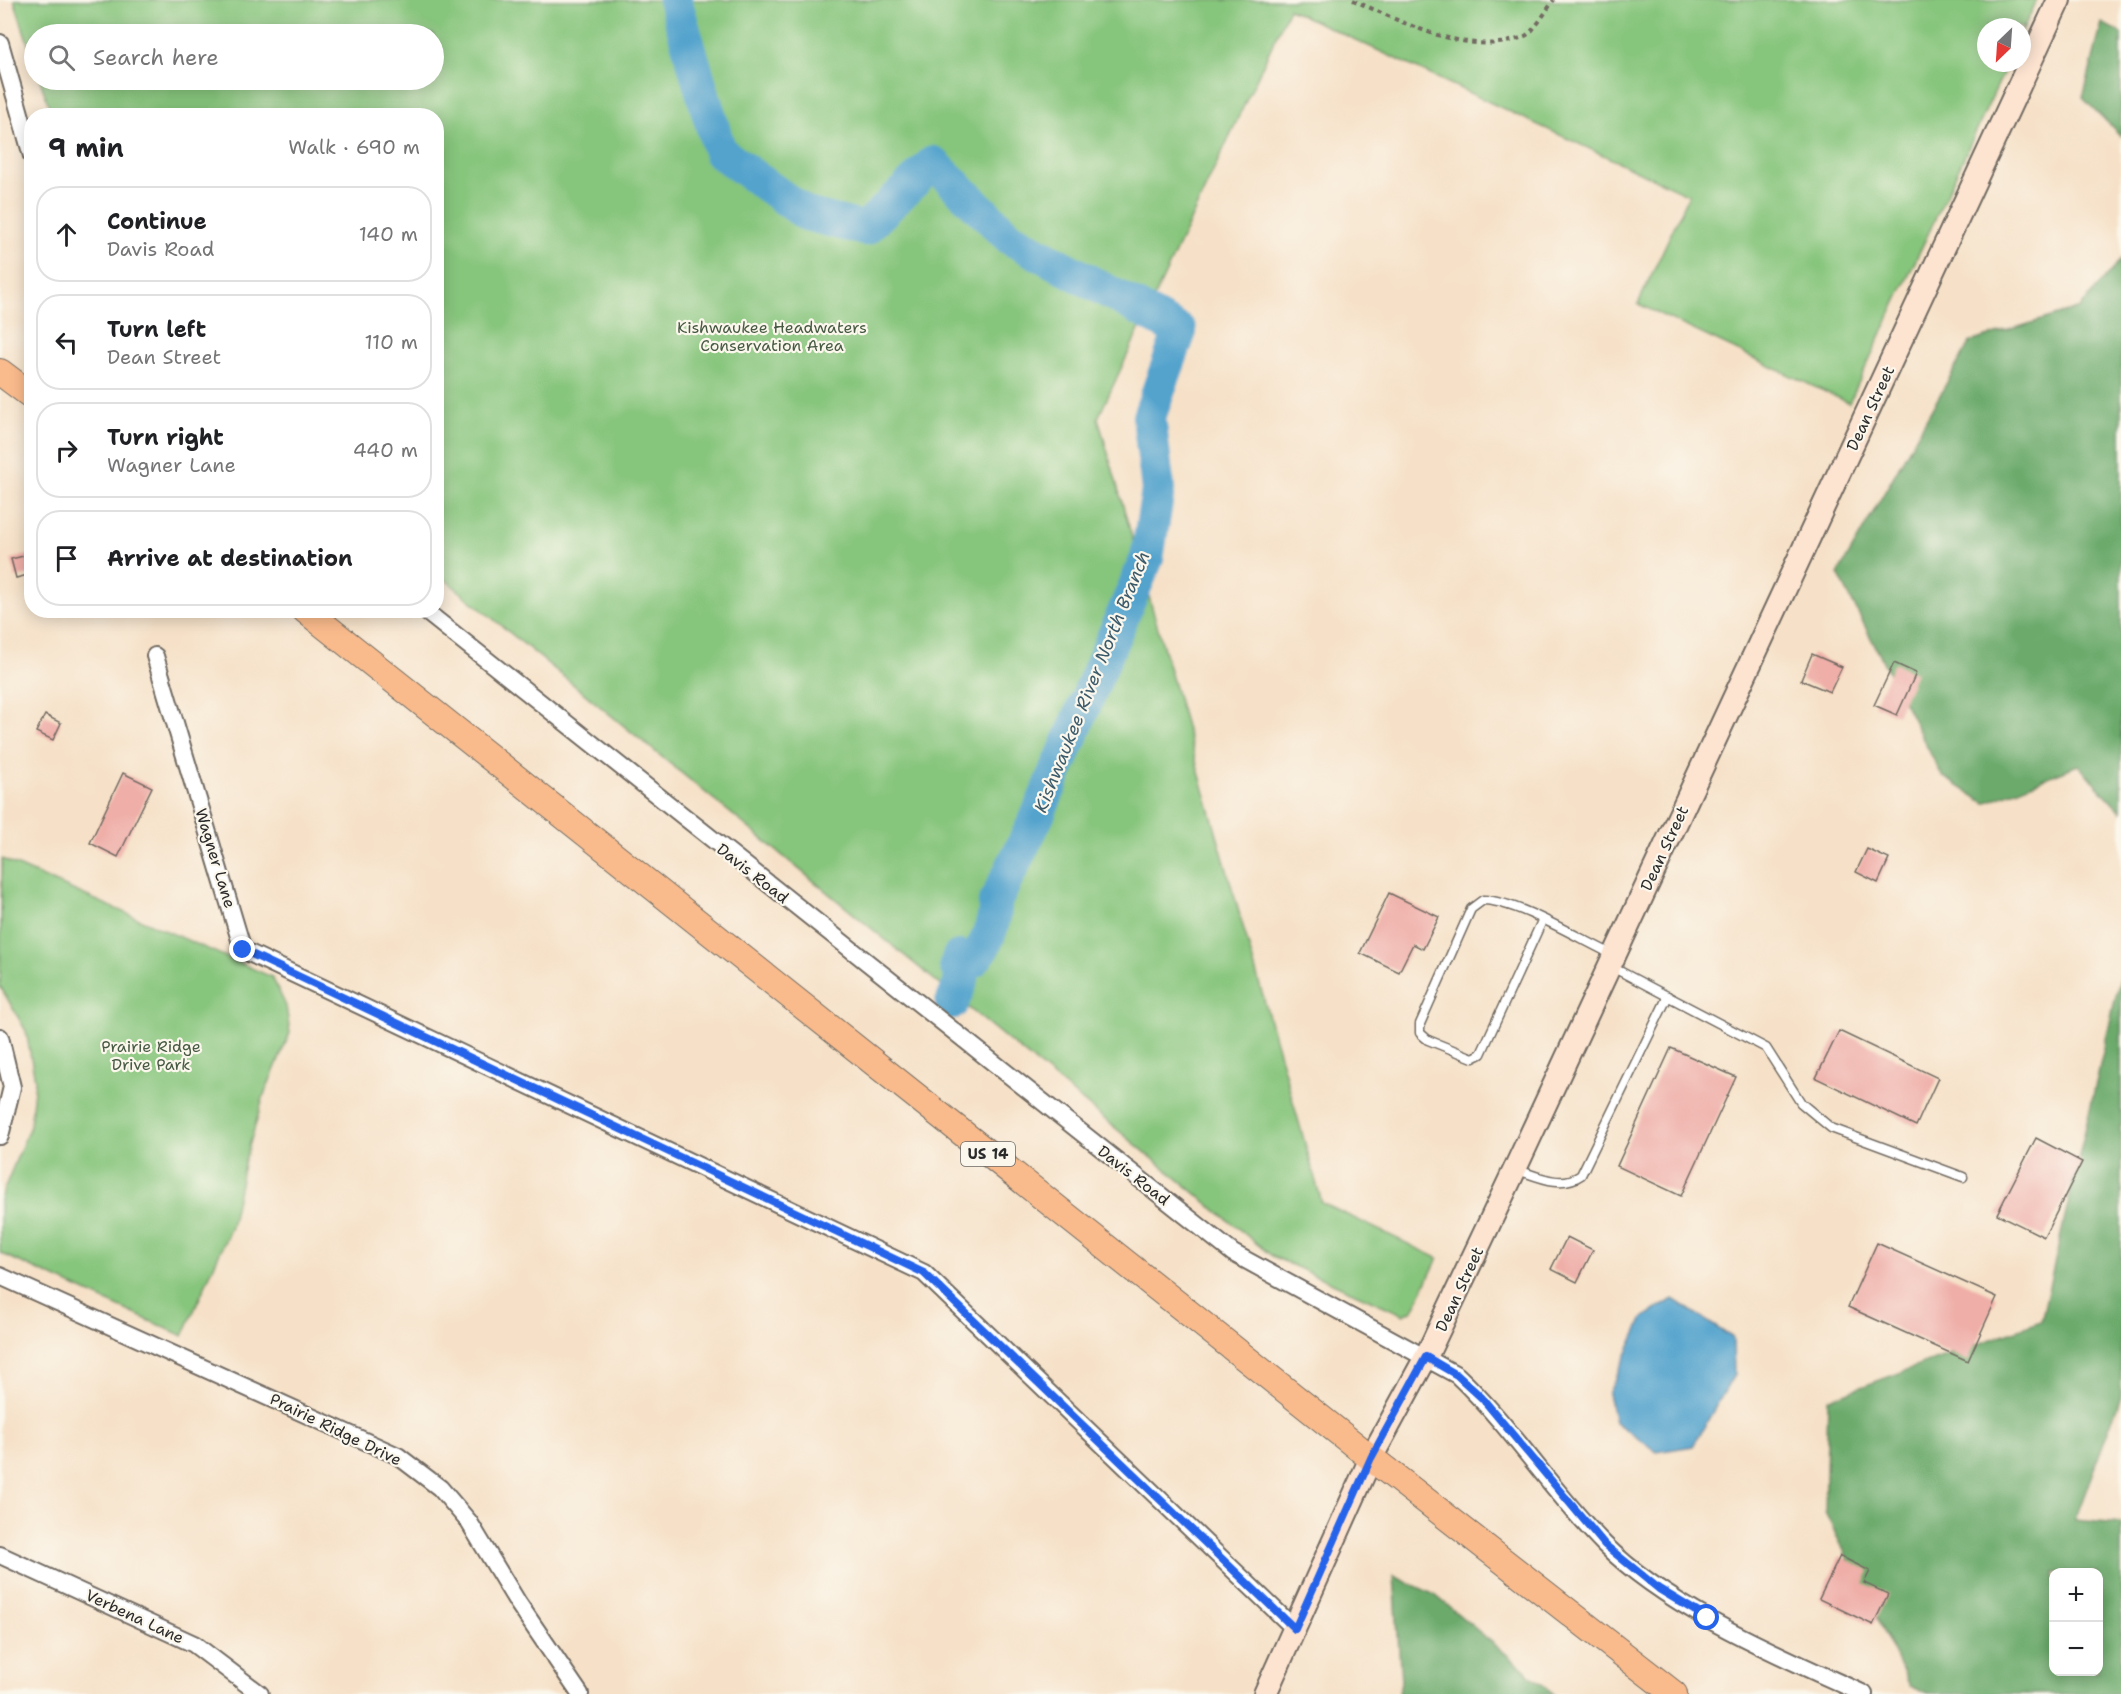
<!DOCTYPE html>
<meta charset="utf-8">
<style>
:root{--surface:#fff;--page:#f2f2f2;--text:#202124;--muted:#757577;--line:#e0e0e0}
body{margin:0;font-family:"Shantell Sans",sans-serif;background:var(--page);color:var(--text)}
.controls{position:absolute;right:18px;bottom:18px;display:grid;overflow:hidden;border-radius:12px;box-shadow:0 3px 15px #0003}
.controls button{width:54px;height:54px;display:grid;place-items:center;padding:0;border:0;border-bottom:2px solid var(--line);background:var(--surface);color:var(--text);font:30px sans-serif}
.compass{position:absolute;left:1977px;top:18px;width:54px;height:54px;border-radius:50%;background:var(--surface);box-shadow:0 3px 15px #0003;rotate:205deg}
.stop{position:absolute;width:18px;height:18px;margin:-14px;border:4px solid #2563eb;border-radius:50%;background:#fff}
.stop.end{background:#2563eb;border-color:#fff;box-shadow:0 2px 6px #0008}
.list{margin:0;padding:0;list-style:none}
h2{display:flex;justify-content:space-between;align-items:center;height:78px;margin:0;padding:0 24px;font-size:26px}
h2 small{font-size:20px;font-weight:400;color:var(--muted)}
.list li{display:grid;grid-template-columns:39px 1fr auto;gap:18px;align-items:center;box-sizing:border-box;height:96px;margin:0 12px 12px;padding:0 12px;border:2px solid var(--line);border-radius:24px}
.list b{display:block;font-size:22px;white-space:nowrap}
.list p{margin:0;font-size:20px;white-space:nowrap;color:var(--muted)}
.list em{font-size:20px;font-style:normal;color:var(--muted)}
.icon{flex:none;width:33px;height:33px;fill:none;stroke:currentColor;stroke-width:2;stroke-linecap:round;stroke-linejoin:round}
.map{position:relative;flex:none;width:2121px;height:1694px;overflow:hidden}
.search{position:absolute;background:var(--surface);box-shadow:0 3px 15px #0003;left:24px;top:24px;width:420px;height:66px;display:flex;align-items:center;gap:15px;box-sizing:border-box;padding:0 21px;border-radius:33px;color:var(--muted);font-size:22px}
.panel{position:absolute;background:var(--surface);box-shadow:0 3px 15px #0003;left:24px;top:108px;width:420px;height:510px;border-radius:24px}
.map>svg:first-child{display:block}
.green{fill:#86c57c;stroke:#587854;stroke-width:1.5}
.forest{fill:#6caa6c;stroke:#4c6a4c;stroke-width:1.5;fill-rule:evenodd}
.water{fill:#53a3cd;stroke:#3f677c;stroke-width:1.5}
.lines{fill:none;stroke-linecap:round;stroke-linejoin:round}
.river{stroke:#53a3cd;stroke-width:34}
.building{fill:#efaea8}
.lane-casing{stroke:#726b62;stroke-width:11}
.street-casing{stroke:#726b62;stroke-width:20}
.secondary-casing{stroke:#726b62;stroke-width:26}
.primary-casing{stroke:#726b62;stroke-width:28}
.path{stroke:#726b62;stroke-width:4;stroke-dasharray:4.5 4.5;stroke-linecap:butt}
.lane{stroke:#fff;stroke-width:8}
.street{stroke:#fff;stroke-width:16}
.secondary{stroke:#fde4d1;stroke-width:22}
.primary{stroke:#fabb8c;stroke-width:26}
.route{stroke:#2563eb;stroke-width:8}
.labels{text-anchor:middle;stroke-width:4.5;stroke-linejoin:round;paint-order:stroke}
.shield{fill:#fbf7ec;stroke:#696865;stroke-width:1.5}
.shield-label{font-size:15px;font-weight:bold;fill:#2b2b2b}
.park-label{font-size:16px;fill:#465943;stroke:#fbf7ec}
.street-label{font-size:16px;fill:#2b2b2b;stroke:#fbf7ec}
.water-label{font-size:18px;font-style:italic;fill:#3b5b6c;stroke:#fbf7ec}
</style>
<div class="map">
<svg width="2121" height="1694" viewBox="0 0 2121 1694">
<rect width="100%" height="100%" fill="#fbf7ec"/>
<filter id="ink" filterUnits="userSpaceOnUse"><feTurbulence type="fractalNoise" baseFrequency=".0167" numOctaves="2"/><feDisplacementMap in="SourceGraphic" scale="12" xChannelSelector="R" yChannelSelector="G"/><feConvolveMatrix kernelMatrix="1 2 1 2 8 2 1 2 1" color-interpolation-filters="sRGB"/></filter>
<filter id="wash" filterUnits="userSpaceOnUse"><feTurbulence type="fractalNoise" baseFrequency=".008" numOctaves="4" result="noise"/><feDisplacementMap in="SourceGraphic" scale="24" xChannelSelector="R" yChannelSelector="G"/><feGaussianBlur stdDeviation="1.35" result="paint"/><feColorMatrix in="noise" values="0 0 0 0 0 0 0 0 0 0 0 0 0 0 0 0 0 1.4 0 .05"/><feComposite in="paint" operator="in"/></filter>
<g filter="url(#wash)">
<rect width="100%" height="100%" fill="#f6e1c8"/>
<path class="green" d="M14,0h2023l-15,32v-5h-36v36h22l-159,340 -211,-99 51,-109 -400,-186 -191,409 224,785 116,55 -25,52 -9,5 -132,-59 -835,-683 -1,-457 -384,-1 -12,-35h394v-46h-400v28z
M2,859l270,118 14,29 4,27 -26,62 -20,69 -13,63 -48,109 -183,-83v-54l30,-73 5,-46 -9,-49 -26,-45z"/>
<path class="forest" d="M2102,23l19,10v103l-38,-38z
M2121,259v552l-43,-46 -93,38 -43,-27 -104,-202 132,-232 110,-34z
M2121,974v422l-46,124 46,4v170h-193l-18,-8 -85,-174 3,-113 213,-78zM2054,1572h44v100h-44z
M1394,1576l41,19 119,99h-155l2,-13z"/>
<path class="water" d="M1673,1299l60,39 1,37 -41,71 -36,6 -42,-30 -7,-28 35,-76z"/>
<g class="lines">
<path class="river" d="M675,0l45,152 86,62 59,15 68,-66 77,75 170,93 -31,86 9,73 -11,68 -110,259 -42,85c1,19 -10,50 -25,61l-11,-6 -3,8 6,14 -10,24"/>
</g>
<g id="blocks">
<path class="building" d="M32,554v20l-16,4 -5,-19z
M1812,654l30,13 -12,25 -29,-12z
M1894,663l22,10 -19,42 -23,-10z
M45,715l16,8 -8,17 -17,-8z
M123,773l29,14 -34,70 -28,-14z
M1867,849l22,10 -11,24 -22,-11z
M1389,893l50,24 -16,32 -10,-5 -14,28 -39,-19z
M1839,1031l99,47 -22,48 -100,-48z
M1671,1048l65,29 -55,119 -64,-30z
M2036,1138l46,24 -38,75 -47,-23z
M1567,1237l26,13 -16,32 -26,-13z
M1877,1243l120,54 -29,64 -120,-54z
M1840,1556l30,15 -6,12 24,11 -15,31 -54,-26z"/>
</g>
</g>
<g filter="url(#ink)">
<use href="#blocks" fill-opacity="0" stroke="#726b62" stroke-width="1.5"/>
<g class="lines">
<g class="lane-casing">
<path id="lane" d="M1542,921l-61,133 -8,4 -45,-18 -8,-7v-9l51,-115 12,-9c36,1 96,39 131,55
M1610,966l156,82 35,55 30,25 132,49
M1515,1169c22,7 46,20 66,6l87,-179"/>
</g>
<g class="street-casing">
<path id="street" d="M0,43l32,113
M424,610l809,643 224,122c54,51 94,115 147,169 66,66 175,111 260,150
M155,656l88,294 681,323 371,356
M0,1037l12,50 -12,49
M0,1276l398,180 42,32 29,34 49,81 62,91
M0,1555l194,89 66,50"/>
</g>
<g class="secondary-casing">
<path id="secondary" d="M1265,1694l106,-236 55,-101 89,-188 544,-1169"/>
</g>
<g class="primary-casing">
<path id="primary" d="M0,372l32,24
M305,610l1066,848 303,236"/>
</g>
<path class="path" d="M1353,0c47,21 120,60 172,36 10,-5 21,-26 29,-36"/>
<use href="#lane" class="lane"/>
<use href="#street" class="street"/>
<use href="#secondary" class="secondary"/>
<use href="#primary" class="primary"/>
</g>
</g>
<g class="lines" filter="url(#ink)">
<path class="route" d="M243,950l681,323 371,356 76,-171 55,-101 31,18 25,23 123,147 54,44 48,29"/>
</g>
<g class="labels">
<rect class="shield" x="961" y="1142" width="54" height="24" rx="4.5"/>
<g class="shield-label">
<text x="988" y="1159">US 14</text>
</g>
<g class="park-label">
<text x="772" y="333">Kishwaukee Headwaters<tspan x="772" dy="18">Conservation Area</tspan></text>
<text x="151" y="1052">Prairie Ridge<tspan x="151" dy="18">Drive Park</tspan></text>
</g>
<g class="street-label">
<text transform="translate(1870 408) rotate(-65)" y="6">Dean Street</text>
<text transform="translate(1664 848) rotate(-65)" y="6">Dean Street</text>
<text transform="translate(216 858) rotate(73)" y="6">Wagner Lane</text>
<text transform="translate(753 873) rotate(38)" y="6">Davis Road</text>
<text transform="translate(1134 1175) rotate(38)" y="6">Davis Road</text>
<text transform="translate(1459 1289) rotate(-65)" y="6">Dean Street</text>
<text transform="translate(336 1429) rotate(26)" y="6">Prairie Ridge Drive</text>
<text transform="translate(135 1616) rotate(25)" y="6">Verbena Lane</text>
</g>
<g class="water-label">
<text transform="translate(1092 682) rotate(-68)" y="6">Kishwaukee River North Branch</text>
</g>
</g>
</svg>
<div class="controls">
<button>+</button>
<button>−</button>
</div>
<svg class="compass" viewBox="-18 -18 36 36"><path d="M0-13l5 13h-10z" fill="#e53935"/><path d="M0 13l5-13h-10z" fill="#757577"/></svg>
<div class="stop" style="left:1707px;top:1618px"></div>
<div class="stop end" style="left:243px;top:950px"></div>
<div class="search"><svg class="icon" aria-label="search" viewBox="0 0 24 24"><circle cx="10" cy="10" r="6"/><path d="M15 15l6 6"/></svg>Search here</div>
<section class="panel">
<h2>9 min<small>Walk · 690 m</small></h2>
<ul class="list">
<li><svg class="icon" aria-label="ahead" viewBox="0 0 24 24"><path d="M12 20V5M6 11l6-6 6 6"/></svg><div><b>Continue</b><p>Davis Road</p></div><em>140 m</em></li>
<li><svg class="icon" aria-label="left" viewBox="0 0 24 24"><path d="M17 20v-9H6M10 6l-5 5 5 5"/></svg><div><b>Turn left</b><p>Dean Street</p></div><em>110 m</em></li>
<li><svg class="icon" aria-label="right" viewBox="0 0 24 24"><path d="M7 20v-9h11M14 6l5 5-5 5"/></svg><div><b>Turn right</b><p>Wagner Lane</p></div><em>440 m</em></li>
<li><svg class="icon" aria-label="arrive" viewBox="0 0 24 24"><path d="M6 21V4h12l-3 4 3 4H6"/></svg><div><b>Arrive at destination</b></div></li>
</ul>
</section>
</div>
